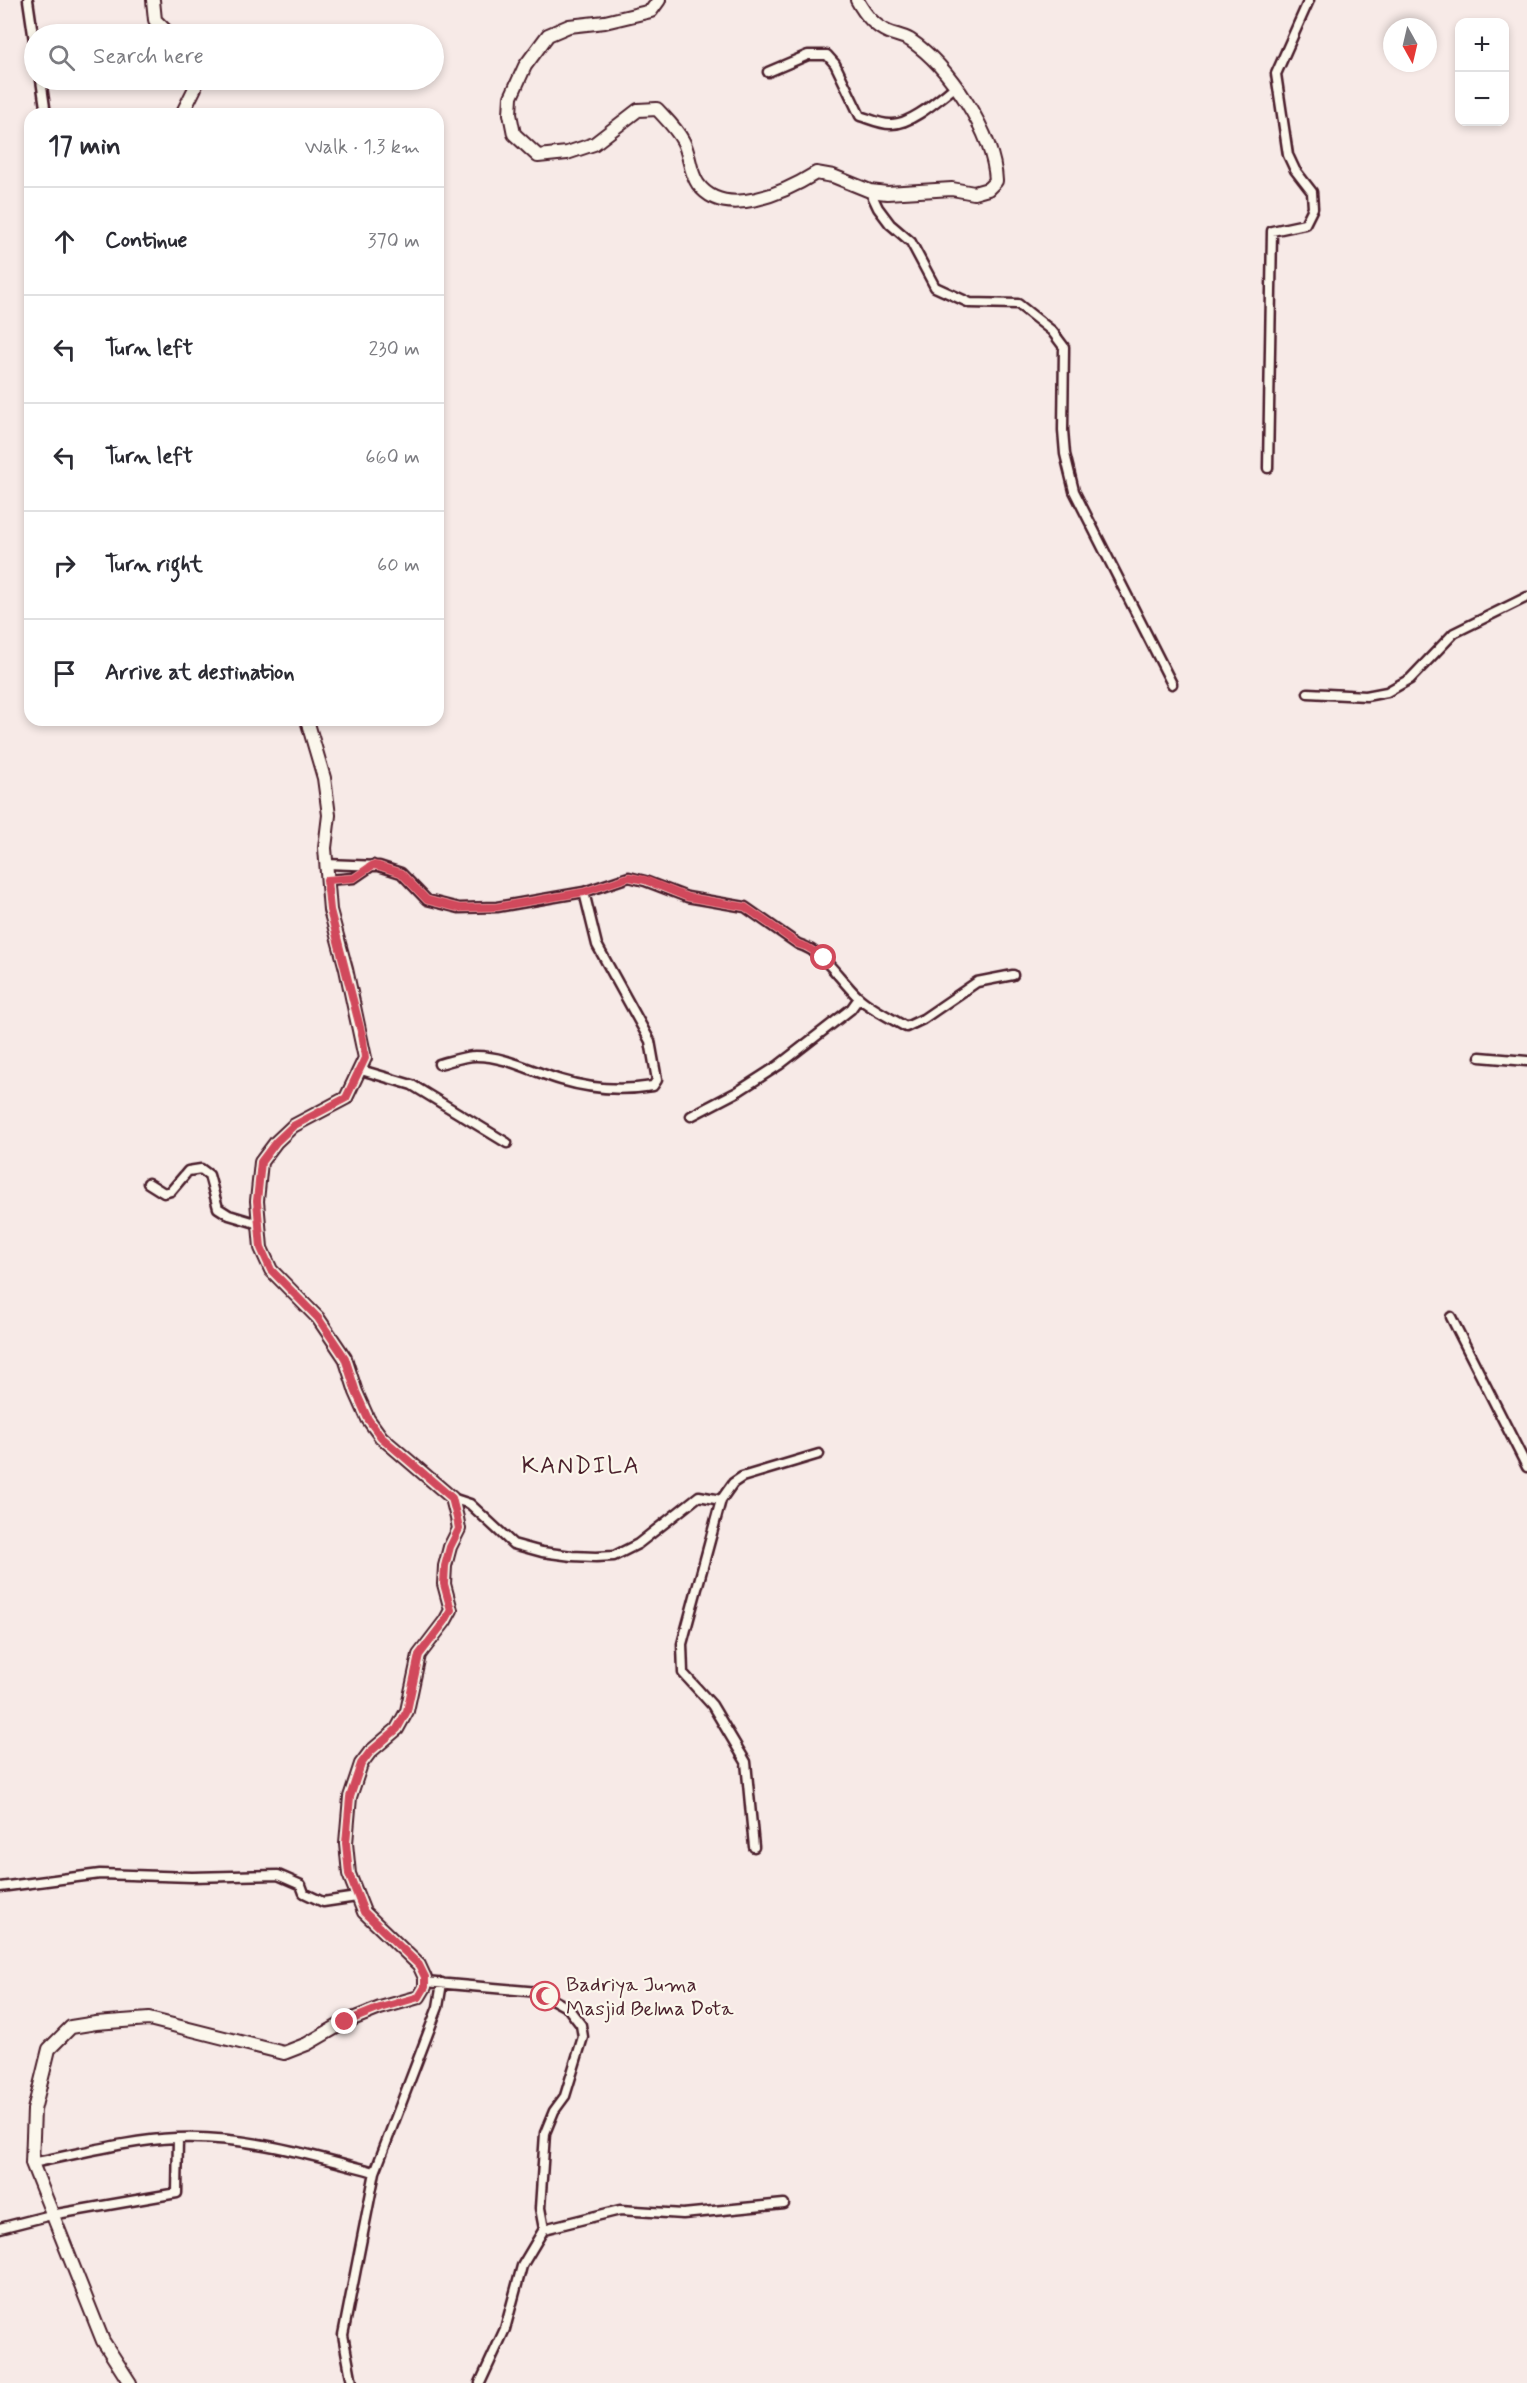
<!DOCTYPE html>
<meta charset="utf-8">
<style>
:root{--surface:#fff;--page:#f2f2f3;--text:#2b2b33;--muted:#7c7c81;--line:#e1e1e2}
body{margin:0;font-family:Mynerve,sans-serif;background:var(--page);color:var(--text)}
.controls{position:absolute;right:18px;top:18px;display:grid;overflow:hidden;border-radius:12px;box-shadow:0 3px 9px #0003}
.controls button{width:54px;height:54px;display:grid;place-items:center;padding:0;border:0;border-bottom:2px solid var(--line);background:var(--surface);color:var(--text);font:30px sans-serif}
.compass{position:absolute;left:1383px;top:18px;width:54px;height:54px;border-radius:50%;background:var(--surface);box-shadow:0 3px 9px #0003;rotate:172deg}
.stop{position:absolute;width:18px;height:18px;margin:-14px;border:4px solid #d1495b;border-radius:50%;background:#fff}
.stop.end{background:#d1495b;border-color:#fff;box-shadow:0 2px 6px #0008}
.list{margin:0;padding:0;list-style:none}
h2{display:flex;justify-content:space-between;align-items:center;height:78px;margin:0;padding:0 24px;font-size:26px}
h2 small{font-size:20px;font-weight:400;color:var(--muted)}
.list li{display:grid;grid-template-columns:39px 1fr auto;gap:18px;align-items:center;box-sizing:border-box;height:108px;padding:0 24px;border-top:2px solid var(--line)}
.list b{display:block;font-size:22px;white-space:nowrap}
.list em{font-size:20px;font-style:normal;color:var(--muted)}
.icon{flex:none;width:33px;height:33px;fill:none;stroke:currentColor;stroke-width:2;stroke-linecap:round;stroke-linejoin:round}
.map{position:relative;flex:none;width:1527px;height:2383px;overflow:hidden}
.search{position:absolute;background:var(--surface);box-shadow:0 3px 9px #0003;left:24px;top:24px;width:420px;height:66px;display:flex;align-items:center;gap:15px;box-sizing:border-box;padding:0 21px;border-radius:33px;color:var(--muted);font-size:22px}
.panel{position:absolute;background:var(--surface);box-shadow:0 3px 9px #0003;left:24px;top:108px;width:420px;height:618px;border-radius:18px}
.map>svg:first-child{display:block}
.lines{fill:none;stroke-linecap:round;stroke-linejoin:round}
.street-casing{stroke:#4a1f2b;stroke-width:13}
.secondary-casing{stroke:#4a1f2b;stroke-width:16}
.street{stroke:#fbf7ec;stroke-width:8}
.secondary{stroke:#fbf7ec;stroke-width:12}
.route{stroke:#d1495b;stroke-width:8}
.labels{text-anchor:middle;stroke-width:4.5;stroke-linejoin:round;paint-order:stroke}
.poi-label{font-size:21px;fill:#4a1f2b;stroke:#fbf7ec;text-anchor:start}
.quarter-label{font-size:24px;letter-spacing:1.5px;fill:#4a1f2b;stroke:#fbf7ec}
</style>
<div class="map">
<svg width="1527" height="2383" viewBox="0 0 1527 2383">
<rect width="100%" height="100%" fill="#f7eae7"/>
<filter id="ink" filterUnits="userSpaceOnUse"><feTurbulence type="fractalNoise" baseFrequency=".0167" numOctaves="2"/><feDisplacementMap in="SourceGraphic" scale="12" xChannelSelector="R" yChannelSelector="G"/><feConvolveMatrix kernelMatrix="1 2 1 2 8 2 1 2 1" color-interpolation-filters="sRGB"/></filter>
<g filter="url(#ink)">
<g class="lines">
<g class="street-casing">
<path id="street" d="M28,0l6,41
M768,72l40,-17h19l8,9 25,52c10,3 22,9 32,8 20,0 48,-26 64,-38
M41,80l5,34
M870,191l8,17 12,16 21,18 24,45 35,16 48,1 34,27 12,16 -1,83 2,24 9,37 98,193
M1268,468l4,-237 33,-7 8,-16 -1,-16 -17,-22 -7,-15 -12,-81 33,-74
M1308,693l58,3 21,-4 23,-13 44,-46 73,-36
M326,864l53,2 22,7 26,27 32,8 38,-1 87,-15 45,-15 16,4 42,16 58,10 53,37c27,8 40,34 60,53 13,12 33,21 48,30l17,-8 54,-37 36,-7
M327,880l27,-2 19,-13
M1480,1057l47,4
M439,1064c12,-3 25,-8 37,-8 30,0 57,16 85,24 30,9 61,11 92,6l4,-6 -7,-39 -53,-96 -13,-53
M361,1070l51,15 95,58
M691,1116l46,-24 42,-27 72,-56 8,-11
M148,1183l16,10 7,-2 17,-20 13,-2 8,6 9,33 11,7 30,9
M1451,1317l76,150
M452,1498l18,6 43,40 29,8 30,4 24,1 18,-1 24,-12 61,-48 22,4
M754,1847l-8,-85 -34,-57 -29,-32 -1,-29 39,-144 12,-17 9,-6 77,-23
M0,1887l100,-13 92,3 86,-2 23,10 3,8 19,9 34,-5
M425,1982l114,10 29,16 13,17 2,12 -18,59 -11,15 -9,22 -5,75 4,21 -22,37 -17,63 -25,54
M32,2163c47,-9 96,-23 144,-25 69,-3 134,17 199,34
M0,2228l51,-13 126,-22 1,-55
M544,2229l76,-19 63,4 101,-10
M352,2383l-9,-48 32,-163 63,-165 4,-24"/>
</g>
<g class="secondary-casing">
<path id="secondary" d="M153,0l2,20 14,14
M659,0l-8,11 -46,11 -36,4 -21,9 -23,31 -14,31 -1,17 4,20 24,22 29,-3 27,-9 44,-34 19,-1c9,10 19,19 26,32 7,13 6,30 15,43 27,37 89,7 118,-11l17,3 37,15 17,2 65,-4 22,4 14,-4 8,-8c-2,-47 -47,-115 -86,-141 -7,-4 -15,-5 -22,-8 -14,-6 -24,-19 -31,-32
M182,114l13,-26 -2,-8
M130,2383l-27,-42 -71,-178 2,-53 15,-61 22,-22 25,-4 53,-4 135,34 23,-9 38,-22 35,-14 39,-11 6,-10v-9l-6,-13 -55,-53 -15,-38 -3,-31 4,-46 11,-33 9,-12 27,-23 10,-18 12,-56 26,-34 6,-11 -7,-26 1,-18 5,-19 9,-18 -2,-11 -5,-20 -71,-61 -13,-18 -12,-27 -11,-34 -27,-40 -47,-48 -10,-22 -4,-47 4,-39 15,-20 17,-16 53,-28 19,-40 -19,-89 -16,-59 -5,-62 4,-33 -5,-37 -17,-58"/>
</g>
<use href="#street" class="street"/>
<use href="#secondary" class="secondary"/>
</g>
</g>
<g class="lines" filter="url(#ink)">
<path class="route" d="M345,2022l35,-14 39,-11 6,-10v-10l-6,-12 -55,-53 -15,-38 -3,-31 4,-46 11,-33 9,-12 27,-23 10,-18 12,-56 26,-34 6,-11 -7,-26 1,-18 5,-19 9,-18 -2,-11 -5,-20 -71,-61 -13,-18 -12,-27 -11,-34 -27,-40 -47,-48 -10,-22 -4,-47 4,-39 15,-20 17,-16 53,-28 19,-40 -2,-19 -33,-129 -3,-30 27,-2 19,-13 6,1 22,7 26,27 32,8 38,-1 87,-15 45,-15 16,3 42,17 58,10 53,37 9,3 17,11"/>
</g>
<defs>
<g id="mosque-ring" transform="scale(1.5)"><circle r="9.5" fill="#fbf7ec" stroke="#d1495b" stroke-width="1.5"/><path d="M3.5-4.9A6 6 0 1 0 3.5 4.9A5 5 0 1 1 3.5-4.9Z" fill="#d1495b"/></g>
</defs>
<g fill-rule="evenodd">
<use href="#mosque-ring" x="545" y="1996"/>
</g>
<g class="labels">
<g class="poi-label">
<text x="566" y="1991">Badriya Juma<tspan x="566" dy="24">Masjid Belma Dota</tspan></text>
</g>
<g class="quarter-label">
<text x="581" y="1473">KANDILA</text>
</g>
</g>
</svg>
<div class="controls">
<button>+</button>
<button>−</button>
</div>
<svg class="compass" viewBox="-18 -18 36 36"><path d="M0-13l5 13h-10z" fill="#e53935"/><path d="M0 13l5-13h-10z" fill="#7c7c81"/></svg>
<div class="stop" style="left:824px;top:958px"></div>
<div class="stop end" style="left:345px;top:2022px"></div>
<div class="search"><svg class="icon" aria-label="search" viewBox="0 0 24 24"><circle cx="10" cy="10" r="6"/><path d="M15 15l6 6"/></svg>Search here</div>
<section class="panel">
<h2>17 min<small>Walk · 1.3 km</small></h2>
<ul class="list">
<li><svg class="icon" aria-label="ahead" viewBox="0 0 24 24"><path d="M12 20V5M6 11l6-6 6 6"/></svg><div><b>Continue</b></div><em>370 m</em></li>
<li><svg class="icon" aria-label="left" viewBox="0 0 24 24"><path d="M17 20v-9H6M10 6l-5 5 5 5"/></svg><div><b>Turn left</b></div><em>230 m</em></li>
<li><svg class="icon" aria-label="left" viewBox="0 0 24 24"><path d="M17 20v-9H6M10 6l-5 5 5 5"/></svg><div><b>Turn left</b></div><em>660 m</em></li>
<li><svg class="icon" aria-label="right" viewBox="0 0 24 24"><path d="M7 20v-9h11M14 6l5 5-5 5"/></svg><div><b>Turn right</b></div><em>60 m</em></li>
<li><svg class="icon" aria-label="arrive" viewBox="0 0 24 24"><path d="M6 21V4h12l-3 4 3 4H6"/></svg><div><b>Arrive at destination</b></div></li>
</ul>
</section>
</div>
